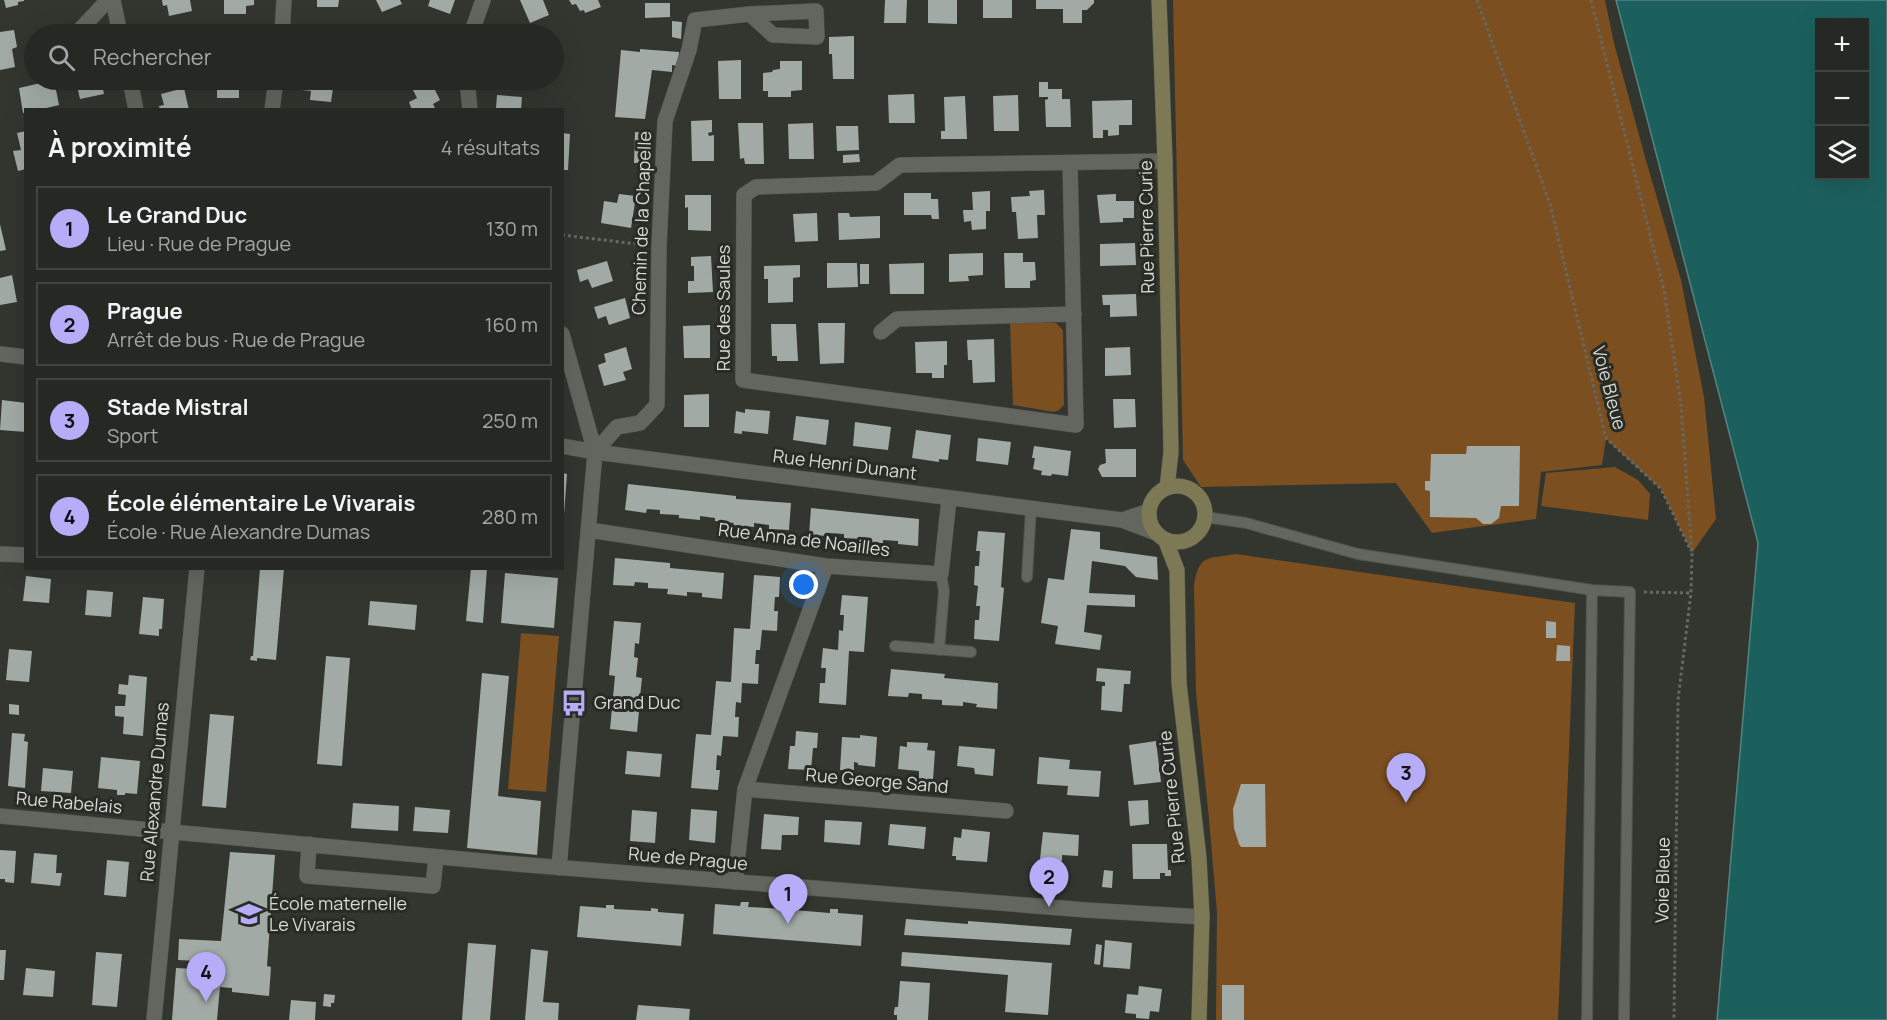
<!DOCTYPE html>
<html lang="fr">
<meta charset="utf-8">
<style>
:root{--surface:#262823;--page:#2e302b;--text:#f1f3f6;--muted:#a4a6a6;--line:#424441;--accent:#b6acf8}
body{margin:0;font-family:Manrope,sans-serif;background:var(--page);color:var(--text)}
.controls{position:absolute;right:18px;top:18px;display:grid;overflow:hidden;border-radius:0px;box-shadow:0 6px 24px #0002}
.controls button{width:54px;height:54px;display:grid;place-items:center;padding:0;border:0;border-bottom:2px solid var(--line);background:var(--surface);color:var(--text);font:30px sans-serif}
.you{position:absolute;left:804px;top:585px;width:21px;height:21px;margin:-15px;border:4px solid #fff;border-radius:50%;background:#1a73e8;box-shadow:0 0 0 9px #1a73e833}
.badge{display:grid;place-items:center;width:39px;height:39px;border-radius:50%;background:var(--accent);color:#111;font-size:20px;font-weight:700}
.pin{position:absolute;translate:-50% -50px;filter:drop-shadow(0 2px 3px #0008)}
.pin::after{content:'';position:absolute;top:32px;width:21px;height:18px;background:inherit;clip-path:polygon(0 0,100% 0,50% 100%)}
.list{margin:0;padding:0;list-style:none}
h2{display:flex;justify-content:space-between;align-items:center;height:78px;margin:0;padding:0 24px;font-size:26px}
h2 small{font-size:20px;font-weight:400;color:var(--muted)}
.list li{display:grid;grid-template-columns:39px 1fr auto;gap:18px;align-items:center;box-sizing:border-box;height:84px;margin:0 12px 12px;padding:0 12px;border:2px solid var(--line);border-radius:0px}
.list b{display:block;font-size:22px;white-space:nowrap}
.list p{margin:0;font-size:20px;white-space:nowrap;color:var(--muted)}
.list em{font-size:20px;font-style:normal;color:var(--muted)}
.icon{flex:none;width:33px;height:33px;fill:none;stroke:currentColor;stroke-width:2;stroke-linecap:round;stroke-linejoin:round}
.map{position:relative;flex:none;width:1887px;height:1020px;overflow:hidden}
.search{position:absolute;background:var(--surface);box-shadow:0 6px 24px #0002;left:24px;top:24px;width:540px;height:66px;display:flex;align-items:center;gap:15px;box-sizing:border-box;padding:0 21px;border-radius:33px;color:var(--muted);font-size:22px}
.panel{position:absolute;background:var(--surface);box-shadow:0 6px 24px #0002;left:24px;top:108px;width:540px;height:462px;border-radius:0px}
.map>svg:first-child{display:block}
.green{fill:#7c4f20}
.water{fill:#1c605e;stroke:#548481;stroke-width:1.5;fill-rule:evenodd}
.building{fill:#a1aaa5}
.lines{fill:none;stroke-linecap:round;stroke-linejoin:round}
.lane-casing{stroke:#4f524c;stroke-width:12}
.street-casing{stroke:#4f524c;stroke-width:16}
.secondary-casing{stroke:#4f524c;stroke-width:16}
.path{stroke:#666963;stroke-width:3;stroke-dasharray:3 3;stroke-linecap:butt}
.lane{stroke:#62665e;stroke-width:10}
.street{stroke:#62665e;stroke-width:15}
.secondary{stroke:#7d7954;stroke-width:15}
.labels{text-anchor:middle;stroke-width:6;stroke-linejoin:round;paint-order:stroke}
.street-label{font-size:18px;fill:#d6d9d4;stroke:#282c25}
.poi-label{font-size:18px;fill:#d6d9d4;stroke:#282c25;text-anchor:start}
</style>
<div class="map">
<svg width="1887" height="1020" viewBox="0 0 1887 1020">
<rect width="100%" height="100%" fill="#32362f"/>
<path class="green" d="M1173,0h432l9,43 31,114 36,123 23,117 12,122 -24,34 -31,-64 -55,-50 -4,26 -61,7 -5,47 -104,14 -36,-50 -195,4 -18,-27z
M1010,323h46l7,7 1,75 -5,5 -5,2 -41,-7z
M1615,467l23,13 12,14 -2,26 -107,-14 5,-33z
M1236,554l339,49 -17,417h-342l1,-108 -8,-93 -13,-126 -2,-108c5,-32 15,-26 42,-31z
M521,633l38,3 -13,156 -38,-3z"/>
<path class="water" d="M1616,0h271v1020h-170l41,-477zM1820,22h44v154h-44z"/>
<path class="building" d="M4,0h20v1l-6,1v3l-12,3z
M162,0h28l2,11 -23,5 -2,-11 -4,1z
M224,0h30v5l-8,1v8h-22z
M317,0h22l-1,7h-21z
M376,0h24l2,4 -20,8z
M430,0h25l-5,14 -22,-8z
M520,0h23l6,15 -19,8z
M569,0h29l3,7 -16,6 -1,-3 -4,1 -4,-7 -4,1z
M885,0h22l-1,23h-22z
M928,0h29v24l-29,-1z
M983,0h29v18h-29z
M1036,0h58v3l-7,7h-5v13h-19v-14h-27z
M645,3h25v14l-25,1z
M672,21l10,1 -1,17 -9,-2z
M14,30l3,17 -5,2 3,18 -15,3v-38z
M854,36v43h-21l-1,-25h-3v-17z
M640,49l39,3 -1,14 -6,-1v7l-20,-2 -7,49 -30,-2 6,-67 19,2z
M741,60v39h-22l-1,-38z
M780,61h22v29l-11,1v6h-23v-6h-5v-18l9,-1 1,-2 7,-1z
M54,80l5,25 -21,5h-12v2l-3,1 -4,-25z
M80,80h21l3,14 -24,5 -4,-18z
M217,80h31v9h-9v9h-22z
M303,80l31,1 -3,21 -21,-2 1,-9 -9,-1z
M423,80h7l10,20 -7,4 3,6h-24l-3,-8 8,-4 -6,-12z
M1039,82h9v7h14v10h8l1,28h-25l-1,-27 3,-1v-2h-9z
M184,88l5,22h-29l-1,-4 5,-1 -3,-11z
M914,94l1,29h-26l-1,-28z
M497,95l25,2 -1,13 -25,-2z
M1018,95l1,36h-25l-1,-35z
M965,96l2,43h-26v-8h4l-1,-34z
M1132,100v25h-13v10l-11,1v-6h-5v8h-10l-1,-37z
M712,120v12l-4,1 1,3 5,-1v26h-22l-1,-40z
M738,123h25l1,41h-19l-1,-6 -4,1z
M813,123l1,36h-25l-1,-35z
M836,126h22l1,24 -22,1z
M26,131v38l-8,2 -5,-20 8,-1 -4,-17z
M635,132l12,1v30h-13z
M562,133l8,1 -2,36h-6z
M859,154l1,8 -17,1v-8z
M1044,190l1,25h-8l1,23 -20,1 -2,-27h-4l-1,-15 19,-1 -1,-5z
M990,191v20h-4v18l-14,1 -1,-9 -7,1 -1,-12h10l-1,-18z
M904,193h27v6h7l1,20h-7l-1,-4h-27z
M619,194l17,2 -5,32 -30,-5 3,-22 13,2z
M1116,194v7h18v17h-11v4l-23,1 -3,-28z
M685,195h26v36l-23,-1v-23l-3,1z
M817,213l1,28 -23,1 -2,-28z
M838,213h11l1,4 30,-1v22l-41,2z
M0,224l6,26 -6,1z
M1135,243l1,22 -36,1v-22z
M983,253v22l-15,1 1,5 -20,1v-28z
M1004,253h19v9h12l1,18 -6,1v7h-25z
M711,256l2,36 -25,1v-12h6v-15h-3v-9z
M607,261l6,20 -21,7 -4,-9 -8,3 -3,-12z
M827,263h30l1,24 -31,1z
M924,263v31h-34l-1,-30z
M860,264h9v20h-9z
M800,265v12l-7,1v24l-25,1v-24h-4v-13z
M12,275l5,27 -17,3v-27z
M1136,294l1,22 -27,1v-12h-7l-1,-10z
M625,298l5,20 -21,7 -3,-9 -8,3 -4,-12z
M818,323h27l-1,40 -24,1z
M771,324h25l2,37h-21v-5h-5z
M710,325v33h-26l-1,-32z
M994,339l1,43 -22,1 -1,-23h-4l-1,-20z
M947,341v24h-3v13h-12v-5h-16l-1,-31z
M626,347l6,22 -9,3 3,8 -22,6 -6,-21 8,-3 -2,-8z
M1130,347l1,28 -26,1v-28z
M709,394v33h-25v-32z
M1113,399h22l1,28 -22,1z
M2,400l24,3v29l-26,-2z
M745,409l25,2 -2,23 -26,-3v3l-8,-1 2,-22 9,2z
M796,416l33,4 -3,25 -33,-5z
M855,422l36,5 -3,23 -35,-4z
M916,430l35,5 -3,25 -9,-1v3l-27,-4z
M978,438l33,4 -3,23 -32,-4z
M1034,446l37,5 -3,25 -16,-2 -1,2 -10,-1 1,-4 -9,-2 2,-11h-3z
M1467,446h53l-1,60h-18l-2,12 -8,6h-8l-7,-6 -46,-1v-26l-5,-1v-9h5l1,-27h35z
M1105,449h31v28h-34l-4,-8 2,-4 6,-2z
M562,473l5,1 -3,41h-2z
M628,484l108,12v3l55,4 -2,27 -20,-1v-4l-15,-2v4l-21,-2 1,-2 -19,-2v-3l-15,-2v4l-21,-2v-3l-19,-1v-4l-13,-1 -1,4 -21,-3z
M811,508l108,11 -1,27 -20,-2v-3l-15,-1v3l-20,-1v-3l-19,-1v-4l-15,-1v3l-20,-1z
M1071,529l29,3v17l57,8 1,23 -22,-3 -11,-11 -33,-5 -3,32 46,2v12l-48,-2 -3,27 18,3 -2,15 -45,-6 3,-18 -17,-3 7,-45 16,2z
M978,531l27,2 -4,54 3,1 -5,53 -25,-2 1,-19h4l1,-14h-4l2,-20 -4,-1 1,-19h4l1,-15h-4z
M615,558l55,5v5l54,5 -2,26 -20,-2v-4l-15,-1v4l-20,-2 1,-5 -20,-1v-5l-13,-1 -1,4 -21,-1z
M260,568h24l-8,92 -19,-2v3l-7,-1 1,-4h2z
M471,568h16l-4,55 -17,-2z
M505,573l53,5 -4,50 -53,-5z
M754,575l26,2 -1,20h-4l-1,14h4l-1,20 -15,-1 -2,20h-4l-1,14h4l-1,20 -16,-1 -1,20 -5,-1 -1,15h4l-1,20 -15,-1 -2,20 -4,-1 -1,15h4l-2,20 -27,-2 5,-54 15,1 5,-54 15,1 3,-54 16,1z
M26,576l25,3 -2,24 -26,-2z
M87,590l26,2 -2,25 -26,-2z
M842,595l26,2 -4,55 -15,-1 -3,54 -27,-2 1,-20h5l1,-15h-5l2,-20 15,2 1,-20 4,1 1,-16h-4z
M143,597l21,2 -2,30h-3v7l-20,-2z
M370,601l47,4 -2,25 -47,-5z
M614,621l27,2 -2,21 -4,-1 -1,14 4,1 -2,19 6,1 -2,19h-4l-1,14h4l-2,21 -27,-3 5,-53 -6,-1z
M1546,621l10,1v16h-10z
M1557,645l13,1v15h-14z
M9,649l23,2 -3,31 -23,-2z
M326,656l24,2 -8,108 -25,-2z
M1097,668l34,3 -1,13h-6l-2,28 -21,-2 1,-24h3v-4l-9,-1z
M891,669l54,5 -1,4 54,5 -1,26 -21,-2 1,-3 -14,-2v4l-21,-1v-5l-20,-1v-5l-13,-1 -1,4 -20,-1z
M482,673l27,3 -11,120 43,5 -4,54 -70,-7z
M129,675l18,2 -4,59 -20,-2 1,-17 -9,-1v-10h10l1,-11 -8,-1 1,-10 9,1z
M9,704l10,1v10l-10,-1z
M210,714l24,2 -8,92 -24,-2z
M796,731l22,2 -1,15h-4l-2,22 -23,-1 2,-23h5z
M12,733l13,1 -1,7 4,1 -3,46 -17,-2z
M860,735l17,2 -2,30 -17,-2v-2l-4,-1v8h-14l2,-33 18,1z
M1156,741l5,41 -27,3 -5,-40z
M907,742l21,1 -1,7 8,1 -2,29 -14,-1v-8l-21,-2 2,-23 7,1z
M959,746l36,3 -2,27 -18,-2 -1,-6 -17,-2z
M627,751l35,3 -2,23 -35,-3z
M101,757l39,4 -3,33 -12,-1v2h-8v-5l-19,-2z
M1039,757l31,3 -1,9 32,2 -2,26 -32,-2 1,-9 -31,-2z
M43,768l30,3 -2,22 -30,-2z
M1241,784h24l1,63h-25l-2,-3 -5,-16 -1,-19z
M1148,800l1,24 -19,2 -2,-25z
M353,803l46,3 -1,25 -47,-3z
M415,807l35,3 -2,23 -35,-2z
M691,809l26,2 -2,32 -26,-3z
M632,810l25,2 -2,31 -25,-2z
M764,814l35,3 -1,18h-16l-1,15 -20,-1z
M825,820l37,2 -2,23 -36,-3z
M890,824l36,3 -2,22 -36,-4z
M962,829l28,3 -3,30 -31,-2v-4h-4l2,-19 7,1z
M1043,832l36,3 -1,21 -16,-1v6l-22,-2z
M1132,844h35l1,26h3v6h-6v-3h-5v6h-27z
M0,850l16,1 -2,32 -9,-1v-3h-5z
M230,852l45,3 -8,111 4,1 -2,29 -37,-4v-4l-12,-1 -3,33h-45l4,-52 19,1 1,-8 -18,-1 1,-21 42,2z
M34,853l23,2 -1,18h6l-2,13 -29,-3z
M107,860l22,2 -3,35 -22,-2z
M1104,870l9,1 -1,17 -10,-1z
M741,902h8l-1,5 38,2v-4l8,1 -1,4 37,3v-4h8v4l25,2 -2,31 -148,-12 2,-30 25,2z
M606,905h8v4l37,2v-3l7,1v3l26,2 -3,32 -104,-9 3,-31 26,2z
M906,919l62,5v-3l104,8 -2,16 -166,-10z
M1105,940l27,3 -2,26 -27,-2z
M468,943l28,2 -6,75h-28z
M1096,944l6,1 -2,20 -6,-1z
M531,949l17,2 -5,51 16,1 -1,17h-33z
M0,950h6l-2,30h-4z
M96,952l26,2 -5,53 -25,-2z
M902,952l150,11 -4,52 -43,-3 3,-37 -107,-9z
M26,968l29,3 -2,26 -30,-2z
M900,981l30,2 -2,37h-31v-5h-3v-4l1,-4h3z
M1222,985h22v35h-22z
M1139,986l23,3 -3,23 -9,-1 -1,8 -13,-1v-4l-11,-1 2,-19 11,1z
M324,994l11,1 -1,8h-3v4l-8,-1z
M291,1000l25,2 -1,18h-26z
M638,1005l52,4 -1,11h-53z"/>
<g class="lines">
<g class="lane-casing">
<path id="lane" d="M1205,517l41,6 112,31 234,36 38,2 -6,428
M1027,577l4,-69
M895,646l76,6
M939,650l5,-59 -3,-17
M1587,1020l5,-430"/>
</g>
<g class="street-casing">
<path id="street" d="M113,0l7,34
M76,34l32,-34
M282,34l2,-34
M471,34l12,-34
M130,80l6,30
M467,80l3,30
M272,110l4,-30
M1070,163l6,262 -333,-45 1,-185 12,-8 120,-4 24,-18 265,-4
M881,332l16,-13 177,-5
M0,354l26,3
M562,446l33,6 527,68 34,13
M595,452l22,-25 23,-4 17,-18 2,-158 6,-126 24,-71 6,-30 55,-6 23,21 44,2 -1,-26 -66,3
M1122,520l27,-9
M589,530l237,36 115,8 8,-75
M0,554l26,1
M745,789l261,22
M0,816l516,48 570,46 116,7
M309,844l-2,32 126,10 3,-29
M559,868l36,-416 -33,-118
M735,882l10,-93 81,-223
M154,1020l43,-452"/>
</g>
<g class="secondary-casing">
<path id="secondary" d="M1159,0l6,161 6,291 -4,36
M1149 514a28 28 0 1 1 56 0a28 28 0 1 1-56 0Z
M1165,539l12,31 2,113 20,175 3,59 -3,103"/>
</g>
<path class="path" d="M1477,0l73,204 56,234 55,51 30,62
M1591,0l73,290 17,115 11,148 -1,40 -13,107 -4,320
M562,235l83,10
M1644,592l47,1"/>
<use href="#lane" class="lane"/>
<use href="#street" class="street"/>
<use href="#secondary" class="secondary"/>
</g>
<defs>
<g id="bus-bare" transform="scale(2.07)"><path d="M-5-6H5V4H4V6H2V4H-2V6H-4V4H-5ZM-3.5-4V0h7V-4ZM-3.5 1.2v1.5H-2V1.2ZM2 1.2v1.5H3.5V1.2Z" fill="#b6acf8" stroke="#282c25" stroke-width="2.5" paint-order="stroke"/></g>
<g id="school-bare" transform="scale(2.07)"><path d="M0-5L7-2L0 1L-7-2ZM-4 1L0 2.5L4 1V4Q0 6-4 4Z" fill="#b6acf8" stroke="#282c25" stroke-width="2.5" paint-order="stroke"/></g>
</defs>
<g fill-rule="evenodd">
<use href="#bus-bare" x="574" y="703"/>
<use href="#school-bare" x="249" y="914"/>
</g>
<g class="labels">
<g class="street-label">
<text transform="translate(642 223) rotate(-88)" y="6">Chemin de la Chapelle</text>
<text transform="translate(1147 227) rotate(-91)" y="6">Rue Pierre Curie</text>
<text transform="translate(724 308) rotate(-90)" y="6">Rue des Saules</text>
<text transform="translate(1609 388) rotate(75)" y="6">Voie Bleue</text>
<text transform="translate(845 465) rotate(7)" y="6">Rue Henri Dunant</text>
<text transform="translate(804 540) rotate(7)" y="6">Rue Anna de Noailles</text>
<text transform="translate(877 781) rotate(5)" y="6">Rue George Sand</text>
<text transform="translate(155 792) rotate(-85)" y="6">Rue Alexandre Dumas</text>
<text transform="translate(1172 797) rotate(-96)" y="6">Rue Pierre Curie</text>
<text transform="translate(69 803) rotate(5)" y="6">Rue Rabelais</text>
<text transform="translate(688 859) rotate(5)" y="6">Rue de Prague</text>
<text transform="translate(1663 880) rotate(-89)" y="6">Voie Bleue</text>
</g>
<g class="poi-label">
<text x="594" y="709">Grand Duc</text>
<text x="269" y="910">École maternelle<tspan x="269" dy="21">Le Vivarais</tspan></text>
</g>
</g>
</svg>
<div class="controls">
<button>+</button>
<button>−</button>
<button><svg class="icon" aria-label="layers" viewBox="0 0 24 24"><path d="M12 4l9 5-9 5-9-5zM3 14l9 5 9-5"/></svg></button>
</div>
<div class="you"></div>
<div class="pin badge" style="left:788px;top:924px">1</div>
<div class="pin badge" style="left:1049px;top:907px">2</div>
<div class="pin badge" style="left:1406px;top:803px">3</div>
<div class="pin badge" style="left:206px;top:1002px">4</div>
<div class="search"><svg class="icon" aria-label="search" viewBox="0 0 24 24"><circle cx="10" cy="10" r="6"/><path d="M15 15l6 6"/></svg>Rechercher</div>
<section class="panel">
<h2>À proximité<small>4 résultats</small></h2>
<ul class="list">
<li><span class="badge">1</span><div><b>Le Grand Duc</b><p>Lieu · Rue de Prague</p></div><em>130 m</em></li>
<li><span class="badge">2</span><div><b>Prague</b><p>Arrêt de bus · Rue de Prague</p></div><em>160 m</em></li>
<li><span class="badge">3</span><div><b>Stade Mistral</b><p>Sport</p></div><em>250 m</em></li>
<li><span class="badge">4</span><div><b>École élémentaire Le Vivarais</b><p>École · Rue Alexandre Dumas</p></div><em>280 m</em></li>
</ul>
</section>
</div>
